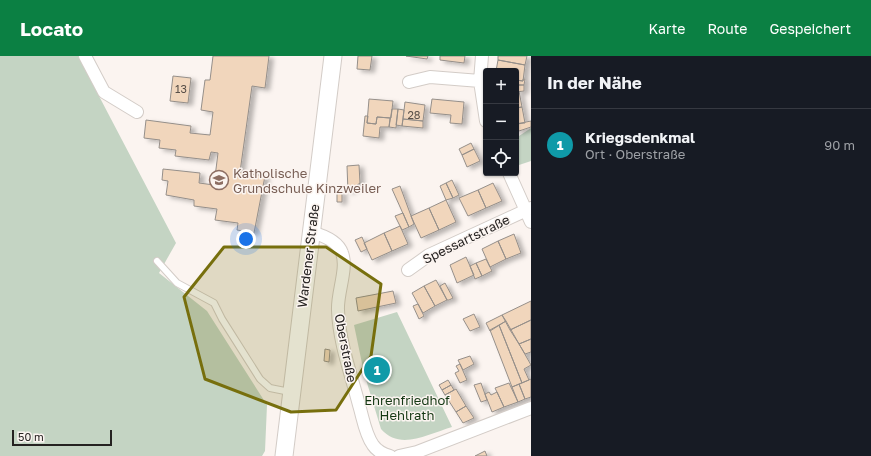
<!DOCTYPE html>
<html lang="de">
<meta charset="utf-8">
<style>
:root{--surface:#171b24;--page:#242831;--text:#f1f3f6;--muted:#9ea1a6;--line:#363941;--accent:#0b8043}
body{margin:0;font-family:"Golos Text",sans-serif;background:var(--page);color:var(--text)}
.controls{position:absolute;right:12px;top:12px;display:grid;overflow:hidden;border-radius:4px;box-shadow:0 1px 3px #0004}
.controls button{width:36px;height:36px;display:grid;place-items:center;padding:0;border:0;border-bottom:1px solid var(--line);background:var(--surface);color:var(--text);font:20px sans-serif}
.scale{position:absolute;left:12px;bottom:10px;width:100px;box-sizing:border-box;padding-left:4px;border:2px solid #252221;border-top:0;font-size:11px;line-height:14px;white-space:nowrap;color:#252221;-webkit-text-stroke:3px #fbf4f0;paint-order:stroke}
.you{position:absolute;left:246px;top:183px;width:14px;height:14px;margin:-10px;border:3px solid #fff;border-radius:50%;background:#1a73e8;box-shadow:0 0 0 6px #1a73e833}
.badge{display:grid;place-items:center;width:26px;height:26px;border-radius:50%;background:var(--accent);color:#fff;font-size:13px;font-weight:700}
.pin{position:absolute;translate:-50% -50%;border:2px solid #fff;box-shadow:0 1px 4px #0006}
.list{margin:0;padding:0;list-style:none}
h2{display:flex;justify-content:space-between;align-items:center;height:52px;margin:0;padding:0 16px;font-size:17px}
h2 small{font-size:13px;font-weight:400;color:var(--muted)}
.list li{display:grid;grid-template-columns:26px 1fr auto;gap:12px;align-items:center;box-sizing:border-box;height:72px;padding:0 16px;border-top:1px solid var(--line)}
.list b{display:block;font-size:15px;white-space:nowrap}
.list p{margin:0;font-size:13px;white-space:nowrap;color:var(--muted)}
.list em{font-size:13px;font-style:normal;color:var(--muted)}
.icon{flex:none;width:22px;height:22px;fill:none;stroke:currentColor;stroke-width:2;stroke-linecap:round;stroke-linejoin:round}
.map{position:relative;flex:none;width:531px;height:400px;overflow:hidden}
header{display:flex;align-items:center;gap:24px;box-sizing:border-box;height:56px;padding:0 20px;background:var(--accent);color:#fff}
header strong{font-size:19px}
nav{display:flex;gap:22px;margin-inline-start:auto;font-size:14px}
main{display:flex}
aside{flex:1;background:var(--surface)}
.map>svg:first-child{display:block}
.green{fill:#c4d4c3}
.building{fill:#f1d6bc;stroke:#958f8a;filter:url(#shadow)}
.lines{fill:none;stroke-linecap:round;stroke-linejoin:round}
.lane-casing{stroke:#d3ccc7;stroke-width:8}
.street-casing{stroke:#d3ccc7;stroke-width:14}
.secondary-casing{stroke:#d3ccc7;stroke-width:19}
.lane{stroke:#fff;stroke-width:6}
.street{stroke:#fff;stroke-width:12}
.secondary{stroke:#fff;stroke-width:17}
.marked{fill:#776f0d;fill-opacity:0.2;stroke:#776f0d;stroke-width:3;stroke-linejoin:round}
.labels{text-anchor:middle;stroke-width:3;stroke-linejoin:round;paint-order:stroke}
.number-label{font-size:11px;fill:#584f48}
.education-label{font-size:13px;fill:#785e54;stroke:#fbf4f0;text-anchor:start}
.street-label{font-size:13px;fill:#252221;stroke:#fbf4f0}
.park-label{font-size:13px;fill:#143813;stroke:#fbf4f0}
</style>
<header>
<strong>Locato</strong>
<nav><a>Karte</a><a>Route</a><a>Gespeichert</a></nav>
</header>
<main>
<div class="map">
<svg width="531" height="400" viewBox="0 0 531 400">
<defs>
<filter id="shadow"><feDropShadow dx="4.5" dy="2.5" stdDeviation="2" flood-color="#0004"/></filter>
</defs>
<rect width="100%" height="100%" fill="#fbf4f0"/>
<path class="green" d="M0,0h78l98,187 -17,30 48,38 60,94 -2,46 -3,5h-262z
M531,72v33l-15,5v-28z
M397,256l55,115c-24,7 -52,24 -71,2l-17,-56 -10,-48z"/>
<path class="building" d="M213,0h56l-4,32 -13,-2 -12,86 25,4 -11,57 -17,-3 1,-7 -23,-3 2,-11 -23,-3v-6l-28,-5 2,-14 -6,-1 1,-11 37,4 -1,10 15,2 4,-32 -7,-1 -2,8 -34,-4 1,-6 -17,-2 1,-8 -16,-2 2,-18 45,6 -1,7 20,2 3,-23 -12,-2 4,-30h5z
M358,0h14l-2,14 -13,-1z
M406,0h22l-1,3z
M440,0h25l-1,7 -24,-3z
M498,0h29l-2,9 -27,-5z
M498,4l27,5 -2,16 -7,-1v-9h-20z
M173,20l18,2 -3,25 -18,-2z
M523,23h2l-1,6h-8v-5l7,1z
M516,29h8v6l-8,1z
M519,35l3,16 -6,1v-16z
M369,43l24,2 -2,17 -14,-1 -1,7 -9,-1z
M432,43l32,3 -2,22 -12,-1 1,-8 -21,-2z
M405,46l20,3 -2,16 -20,-2z
M522,51l3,16 -9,1v-16z
M392,53h6l-2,19 -7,-1z
M398,53l6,1 -2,16 -6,-1z
M365,60h3l-1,7 9,1 1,-7 13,1 -1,9h-9l-1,11 -16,-2z
M403,63l20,2v7l-21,-2z
M531,65v6l-15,5v-8z
M471,87l3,6 -12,6 -3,-6z
M474,93l6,12 -13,6 -5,-12z
M359,109l1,18 -12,9 -1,-26z
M452,124l7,15 -6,3 -7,-15z
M446,127l7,15 -7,2 -6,-14z
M493,127l9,18 -16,7 -8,-18z
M400,130l14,38 -5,3 -17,-38z
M478,134l8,18 -18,8 -9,-18z
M337,135h5v11h-5z
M446,144l10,22 -17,8 -10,-22z
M429,152l10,22 -18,8 -10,-22z
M403,157l6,14 -7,3 -7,-14z
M400,170l8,18 -16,7 -8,-18z
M384,177l8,18 -20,9 -8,-17z
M514,178l7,19 -15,6 -8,-18z
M362,181l5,12 -6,3 -6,-12z
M498,185l8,18 -16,8 -8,-18z
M466,201l8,18 -17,8 -7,-18z
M486,203l6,12 -10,5 -6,-13z
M476,207l6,13 -7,3 -5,-13z
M436,224l11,20 -12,6 -11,-20z
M445,227l8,15 -4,2h-2l-7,-14z
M424,230l11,20 -12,7 -11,-20z
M393,235l3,12 -38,8 -2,-13z
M531,245v19l-21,10 -8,-15z
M418,248l6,12 -5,3 -6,-13z
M474,258l6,13 -10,4 -7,-12z
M502,259l4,6 -16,10 -4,-8z
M531,264v19l-12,5 -9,-14z
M506,265l25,44 -7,4 5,11 -7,3 -23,-58z
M499,269l23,58 -10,4 -22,-57z
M531,283v13l-6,2 -6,-10z
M325,293l5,1 -1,12 -5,-1z
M470,300l4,8 -11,6 -5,-10z
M460,308l7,16 -7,3 -5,-10 4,-2 -3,-5z
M531,323v18l-6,2 -6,-15z
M448,324l3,5 -9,5 -3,-5z
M481,327l6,17 -6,2 -7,-17z
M509,327l9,19 -14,5 -9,-19z
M519,328l6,15 -7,3 -6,-15z
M451,329l3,5 -9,5 -3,-5z
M456,333l10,17 -10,6 -11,-17z
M489,336l2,3 6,-3 7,15 -12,5 -7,-18z
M466,350l8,12 -11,5 -7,-11z
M485,395l2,5h-12z"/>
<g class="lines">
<g class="lane-casing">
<path id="lane" d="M157,205l20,22 37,20 8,16 38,60 10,9 20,4"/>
</g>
<g class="street-casing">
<path id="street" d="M85,0l19,36 33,20
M482,0l-2,25 6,40
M409,26l21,-5 50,4
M509,117l22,49
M311,176c11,3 27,9 31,21 6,15 -5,40 -4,57 1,32 13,64 21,95 4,13 6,29 14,40 4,6 10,9 17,11
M408,214l21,-15 102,-47
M399,400l18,-4 114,-44"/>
</g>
<g class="secondary-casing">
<path id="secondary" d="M284,400l49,-400"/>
</g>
<use href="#lane" class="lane"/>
<use href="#street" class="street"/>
<use href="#secondary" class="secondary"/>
</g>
<path class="marked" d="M224,191h102l55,37 -10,72 -35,54 -45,2 -86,-33 -21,-82z"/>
<defs>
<g id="school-ring" transform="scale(1)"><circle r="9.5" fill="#fbf4f0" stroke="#8d6e63" stroke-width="1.5"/><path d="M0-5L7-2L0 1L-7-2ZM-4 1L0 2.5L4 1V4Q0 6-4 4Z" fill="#8d6e63"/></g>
</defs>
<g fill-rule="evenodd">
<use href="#school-ring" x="219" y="124"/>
</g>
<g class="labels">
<g class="number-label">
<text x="181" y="37">13</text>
<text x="414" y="63">28</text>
</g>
<g class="education-label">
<text x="233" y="122">Katholische<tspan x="233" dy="15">Grundschule Kinzweiler</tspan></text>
</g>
<g class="street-label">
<text transform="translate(466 183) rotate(-26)" y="5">Spessartstraße</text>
<text transform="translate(308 200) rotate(-83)" y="5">Wardener Straße</text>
<text transform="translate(346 292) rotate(79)" y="5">Oberstraße</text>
</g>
<g class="park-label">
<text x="407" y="349">Ehrenfriedhof<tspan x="407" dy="15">Hehlrath</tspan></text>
</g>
</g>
</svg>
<div class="controls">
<button>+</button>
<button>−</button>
<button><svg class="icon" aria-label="locate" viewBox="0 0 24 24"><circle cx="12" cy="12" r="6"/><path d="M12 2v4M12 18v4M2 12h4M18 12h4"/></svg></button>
</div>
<div class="scale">50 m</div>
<div class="you"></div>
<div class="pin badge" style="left:377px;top:314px;background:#0f9aa8">1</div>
</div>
<aside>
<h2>In der Nähe<small></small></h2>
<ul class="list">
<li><span class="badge" style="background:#0f9aa8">1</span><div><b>Kriegsdenkmal</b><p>Ort · Oberstraße</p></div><em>90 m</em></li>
</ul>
</aside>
</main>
